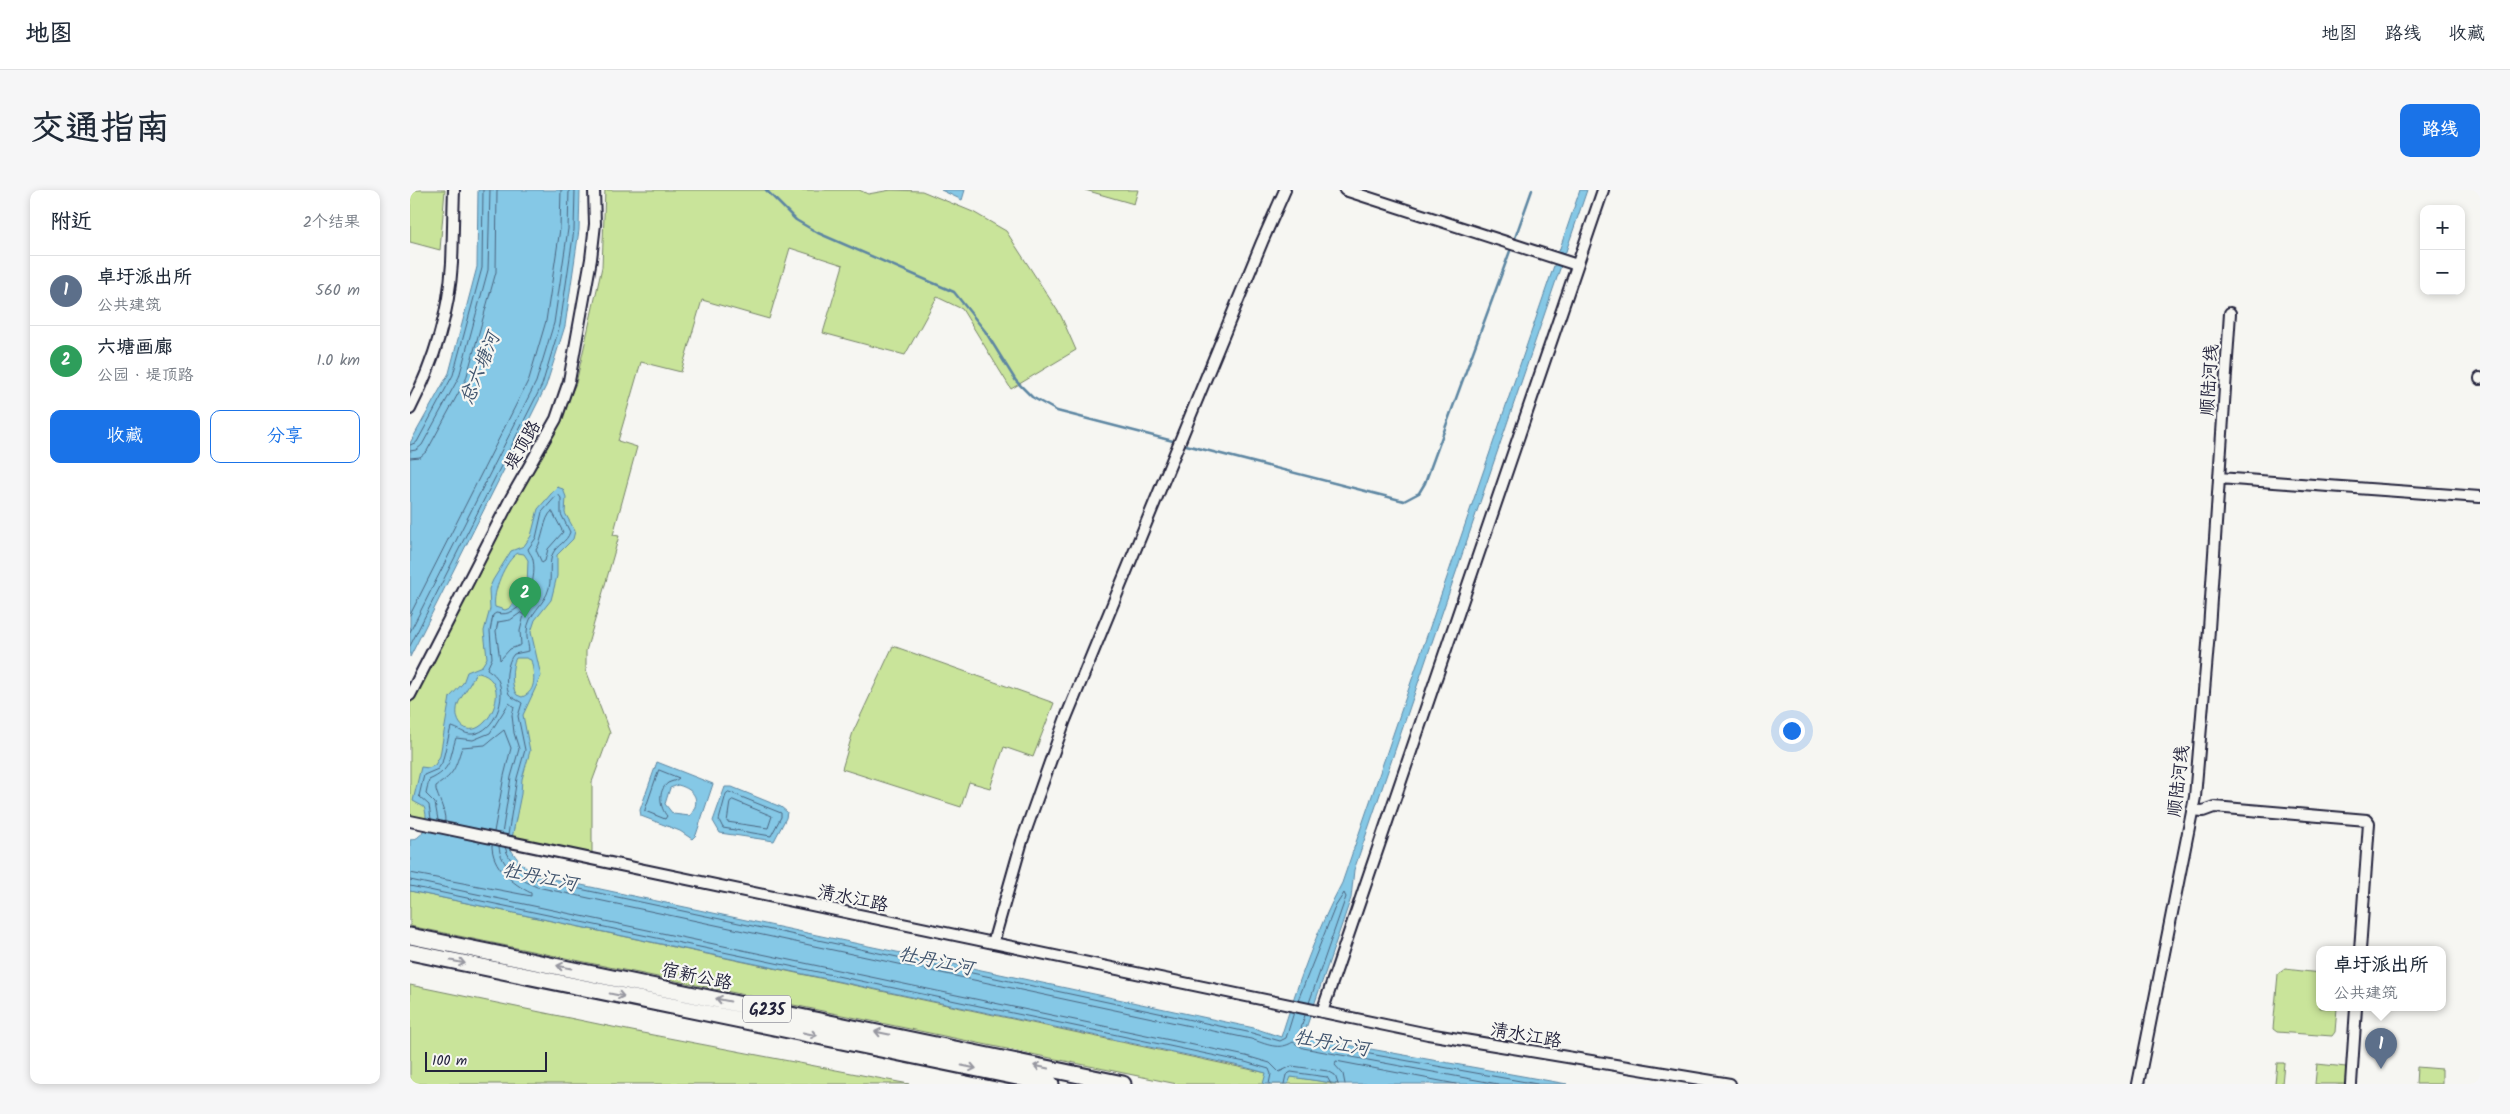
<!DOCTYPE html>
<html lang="zh">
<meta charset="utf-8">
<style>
:root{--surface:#fff;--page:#f6f6f7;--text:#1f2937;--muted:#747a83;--line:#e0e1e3;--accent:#1a73e8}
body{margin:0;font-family:Kalam,"LXGW WenKai TC",sans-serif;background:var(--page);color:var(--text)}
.controls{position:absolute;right:15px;top:15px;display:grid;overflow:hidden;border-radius:10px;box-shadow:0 2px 8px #0003}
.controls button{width:45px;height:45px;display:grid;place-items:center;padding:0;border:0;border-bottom:1px solid var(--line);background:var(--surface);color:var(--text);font:25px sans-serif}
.scale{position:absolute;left:15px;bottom:12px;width:122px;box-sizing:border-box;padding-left:5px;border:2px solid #22223b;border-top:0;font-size:14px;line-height:18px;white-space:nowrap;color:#22223b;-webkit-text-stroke:4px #f6f6f2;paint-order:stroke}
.you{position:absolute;left:1381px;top:540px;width:18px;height:18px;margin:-12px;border:4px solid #fff;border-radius:50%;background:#1a73e8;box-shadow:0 0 0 8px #1a73e833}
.badge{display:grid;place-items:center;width:32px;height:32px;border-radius:50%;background:var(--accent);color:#fff;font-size:16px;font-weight:700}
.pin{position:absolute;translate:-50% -41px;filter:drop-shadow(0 1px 2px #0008)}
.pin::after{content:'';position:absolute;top:26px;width:18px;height:15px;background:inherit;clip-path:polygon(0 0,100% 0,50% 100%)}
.popup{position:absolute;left:1906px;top:756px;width:130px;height:65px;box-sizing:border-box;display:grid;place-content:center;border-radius:10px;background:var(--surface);filter:drop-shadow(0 1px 4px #0005);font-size:16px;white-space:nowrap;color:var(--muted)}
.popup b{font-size:19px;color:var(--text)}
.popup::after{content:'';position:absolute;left:50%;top:100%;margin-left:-10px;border:10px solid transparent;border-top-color:var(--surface)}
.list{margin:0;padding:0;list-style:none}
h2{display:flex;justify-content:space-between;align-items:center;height:65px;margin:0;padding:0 20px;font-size:21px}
h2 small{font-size:16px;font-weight:400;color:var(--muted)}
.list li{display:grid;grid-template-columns:32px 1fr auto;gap:15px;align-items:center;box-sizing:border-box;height:70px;padding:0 20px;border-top:1px solid var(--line)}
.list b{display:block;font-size:19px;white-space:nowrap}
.list p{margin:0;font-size:16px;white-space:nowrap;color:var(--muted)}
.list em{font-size:16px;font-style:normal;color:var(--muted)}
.actions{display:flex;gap:10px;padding:15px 20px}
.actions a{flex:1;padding:11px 0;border:1px solid var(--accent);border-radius:10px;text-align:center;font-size:18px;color:var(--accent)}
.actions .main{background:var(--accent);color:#fff}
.map{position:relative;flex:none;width:2070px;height:894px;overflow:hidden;border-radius:10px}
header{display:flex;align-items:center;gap:30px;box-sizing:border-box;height:70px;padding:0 25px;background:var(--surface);border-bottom:1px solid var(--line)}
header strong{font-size:24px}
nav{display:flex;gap:28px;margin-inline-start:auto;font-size:18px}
.intro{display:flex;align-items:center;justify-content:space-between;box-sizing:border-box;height:120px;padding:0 30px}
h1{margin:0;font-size:35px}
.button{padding:12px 22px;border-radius:10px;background:var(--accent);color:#fff;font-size:18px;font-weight:700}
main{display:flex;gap:30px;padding:0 30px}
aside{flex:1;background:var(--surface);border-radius:10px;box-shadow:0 2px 8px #0003}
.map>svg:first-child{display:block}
.green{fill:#c9e49a;stroke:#76836a}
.water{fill:#85c8e6;stroke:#5d86a2;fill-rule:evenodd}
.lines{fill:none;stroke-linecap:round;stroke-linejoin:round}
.shore{stroke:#4a647f;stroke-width:1}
.stream{stroke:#5d86a2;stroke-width:2.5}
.minor-casing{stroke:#22223b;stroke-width:14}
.highway-casing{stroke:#22223b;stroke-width:19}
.minor{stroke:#f6f6f2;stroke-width:10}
.highway{stroke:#f6f6f2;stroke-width:15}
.oneway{stroke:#9797a0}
.labels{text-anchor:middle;stroke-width:4.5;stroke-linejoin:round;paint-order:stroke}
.shield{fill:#f6f6f2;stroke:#626272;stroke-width:1}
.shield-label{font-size:16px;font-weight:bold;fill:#22223b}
.street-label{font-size:18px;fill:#22223b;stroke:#f6f6f2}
.water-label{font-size:19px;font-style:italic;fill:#40546e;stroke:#f6f6f2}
</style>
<header>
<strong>地图</strong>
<nav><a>地图</a><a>路线</a><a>收藏</a></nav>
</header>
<div class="intro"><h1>交通指南</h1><a class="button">路线</a></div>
<main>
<aside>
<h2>附近<small>2个结果</small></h2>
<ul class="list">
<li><span class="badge" style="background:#5c6f8a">1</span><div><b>卓圩派出所</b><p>公共建筑</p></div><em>560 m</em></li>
<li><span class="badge" style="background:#2e9e5b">2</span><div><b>六塘画廊</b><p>公园 · 堤顶路</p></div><em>1.0 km</em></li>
</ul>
<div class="actions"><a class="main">收藏</a><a>分享</a></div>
</aside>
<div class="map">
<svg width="2070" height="894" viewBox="0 0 2070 894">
<rect width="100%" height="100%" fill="#f6f6f2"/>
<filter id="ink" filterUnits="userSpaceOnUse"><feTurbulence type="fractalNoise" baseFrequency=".02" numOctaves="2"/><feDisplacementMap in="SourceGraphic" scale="10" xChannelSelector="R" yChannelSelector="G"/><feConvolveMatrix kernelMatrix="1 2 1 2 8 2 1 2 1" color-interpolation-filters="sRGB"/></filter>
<g filter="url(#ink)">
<path class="green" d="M0,0h35l-5,60 -30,-8z
M195,0h254l9,4 23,-4 31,1 51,21 33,19 55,85 15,34 -65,39 -49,-80 -25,-12 -32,58 -82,-22 20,-68 -53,-17 -21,71 -67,-19 -21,72 -40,-10 -23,79 19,6 -24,88 6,1 -33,115v19l24,63 -18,49v72l-182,-38v-112l99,-191 40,-69 27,-61 26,-116z
M675,0h53l-4,14z
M483,456l161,57 -21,54 -29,-10 -14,41 -21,-6 -8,25 -119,-38 11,-37z
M0,701l857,182 72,11h-162l-767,-158z
M1875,779l35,4v35h17l-2,24 -3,4 -55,-4 -4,-3 5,-55z
M0,795l222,46 277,53h-499z
M1867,873h7l-2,21h-7z
M1907,874l29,3 -1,17h-30z
M2007,877l25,2v15h-26z"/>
<path class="water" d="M68,0h102l-1,40 -14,96 -19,60 -136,271v-214l39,-70 28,-106z
M531,0h24l-3,10z
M1170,0h7l-233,680 -3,28 -48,139 264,47h-228l-48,-7 -3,7h-25l3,-11 -22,-6 -834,-176v-51c15,-1 19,-21 14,-33l-11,-6 8,-34 8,1 6,-3 5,-9 10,-59 13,-14 4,-11 15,-6 5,-8 -3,-27 6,-22 -1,-20 4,-9 18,-29 13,-5 7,-10 7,-27 19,-22 6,2 3,8 -1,16 10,18 -2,8 -16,16v21l-6,24 -16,20 -4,12 10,44 -18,39 7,36 -8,28 -1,15 -11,54c8,13 15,21 29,28l715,152 27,9c17,-53 35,-106 61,-154zM108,363l6,1 4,6 -1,26 -17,22 -5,2 -10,-3c-3,-14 10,-47 23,-54zM106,468h10l5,2c3,13 7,31 -9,37l-5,-2c-6,-6 -6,-30 -1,-37zM69,483c24,6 20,34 6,49 -16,17 -33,2 -27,-18 2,-6 13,-20 17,-30z
M247,572l56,22 -17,51 -4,4 -12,-8 -39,-15 -1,-6zM268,595c18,5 23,16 12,31l-17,-2 -8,-10 5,-16z
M315,597h7l49,20 6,5 -1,6 -12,23 -54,-8 -7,-12z"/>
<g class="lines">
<path class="shore" d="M0,255l7,-3 36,-67 29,-107 1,-78
M0,261l6,-1 6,-5 37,-68 29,-107 2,-80
M0,268l10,-1 7,-6 39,-72 30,-107 1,-82
M142,321l11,21 -15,17 -3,12 -3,2 -6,-13c8,-12 7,-32 16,-39z
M111,423l3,2 -4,16 1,14 -11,4 -10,11 -4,-29 2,-9 12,-2z
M0,425l119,-236 17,-58 14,-92 1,-39
M0,442l126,-250 18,-59 14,-94 1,-39
M0,456l132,-261 18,-60 14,-95 1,-40
M249,580l20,8c-3,3 -7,3 -11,5 -11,8 -8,25 -1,33l-2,3 -20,-8z
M319,602l52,21v4l-10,19 -48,-8 -4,-8 7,-26z
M323,610l39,16 -4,12 -41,-6 3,-20z
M21,629l-2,-14 -10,-9 5,-21 14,-6 4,-6 9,-36c8,1 13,8 22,7 22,-3 34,-36 25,-54 -3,-6 -7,-8 -11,-11l5,-11 -2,-27 3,-16 3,-2c26,7 42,-31 37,-53 0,-4 -4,-7 -5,-11l8,-11 6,-26 16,-18 3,4v16l9,18c-3,10 -13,13 -17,21 -5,10 -1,24 -4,35 -4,17 -22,26 -22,44 -1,6 2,13 2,19l-15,3c-7,7 -10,30 -5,40 4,5 9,6 13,9l-4,13 7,34 -8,28 -9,57
M28,630l-3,-17 -9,-9 3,-14c23,-10 20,-21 27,-42l17,2 17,-7 19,-30 5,4 -2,8 2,18 5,16 -8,28 -9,57
M35,632c1,-14 -11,-30 -9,-36 19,-12 19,-18 26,-39l23,-2 19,-15 7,18 -7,28 -10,56
M89,656c1,20 21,34 38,41l714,152c15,5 28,12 42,3l10,6 195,36
M95,657c5,17 17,27 33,33l714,153 28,8 6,-3 8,-26
M0,683l121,23v-3c-18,-9 -40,-26 -39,-49
M0,690l836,176 24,7 9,9 13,-6 36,5 7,4 3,9
M0,696l835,176 24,7 2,5 -2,10
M888,810l37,-93 9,-14 2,4 -37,106
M895,825l-6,21 4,6 234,42
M874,894l2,-9 5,-3 36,5 4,7
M935,894l-2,-10 -8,-9 1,-4 120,23"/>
<path class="stream" d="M356,0l30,30 22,13 136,59 31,39 31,50 16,16 25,14 116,30
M1105,48l17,-48
M776,255l218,56 15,-8 6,-10 85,-232"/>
<g class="minor-casing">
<path id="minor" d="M935,0l232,75
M2070,188v1
M0,219c23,-45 39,-94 42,-146 1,-24 1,-49 2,-73
M1809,288l261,19
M0,505l101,-197 45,-79 13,-38 22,-122 4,-35 -1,-34
M1782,620l11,1 11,-4 153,13 2,3 -9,127
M0,631l1018,213 302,50
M583,753l29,-102 43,-121 197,-478 23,-52
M912,822l281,-822
M1728,894l57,-287 13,-153 22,-331
M1941,894l5,-76"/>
</g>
<g class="highway-casing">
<path id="highway" d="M0,746l713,148
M0,762l641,132"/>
</g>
<use href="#minor" class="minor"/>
<use href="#highway" class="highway"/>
</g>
<defs><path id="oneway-shaft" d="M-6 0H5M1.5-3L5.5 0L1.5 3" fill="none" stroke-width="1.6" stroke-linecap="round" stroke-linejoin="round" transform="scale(1.25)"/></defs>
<g class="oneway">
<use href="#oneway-shaft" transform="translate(48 772) rotate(12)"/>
<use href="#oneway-shaft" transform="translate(154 777) rotate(-168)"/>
<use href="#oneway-shaft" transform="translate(207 805) rotate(12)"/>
<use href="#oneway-shaft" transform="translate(313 810) rotate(-168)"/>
<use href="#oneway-shaft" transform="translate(472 843) rotate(-168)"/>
<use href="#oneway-shaft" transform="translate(400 844) rotate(12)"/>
<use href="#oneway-shaft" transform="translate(559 877) rotate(12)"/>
<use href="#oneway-shaft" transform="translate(631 877) rotate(-168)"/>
</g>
</g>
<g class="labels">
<rect class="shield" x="333" y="805.5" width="48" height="27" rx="4"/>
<g class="shield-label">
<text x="357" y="825">G235</text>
</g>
<g class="street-label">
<text transform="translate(1799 190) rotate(-86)" y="6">顺陆河线</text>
<text transform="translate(112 255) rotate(-60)" y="6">堤顶路</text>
<text transform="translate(1768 591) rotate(-83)" y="6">顺陆河线</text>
<text transform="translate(443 708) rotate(12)" y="6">清水江路</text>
<text transform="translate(287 786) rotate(12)" y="6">宿新公路</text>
<text transform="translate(1116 845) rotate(10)" y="6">清水江路</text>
</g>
<g class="water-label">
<text transform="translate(69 178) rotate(-68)" y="7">总六塘河</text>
<text transform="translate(130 686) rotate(12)" y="7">牡丹江河</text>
<text transform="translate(526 770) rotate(12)" y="7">牡丹江河</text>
<text transform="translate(922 852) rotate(10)" y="7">牡丹江河</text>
</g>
</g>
</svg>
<div class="controls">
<button>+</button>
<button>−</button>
</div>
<div class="scale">100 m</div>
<div class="you"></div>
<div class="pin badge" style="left:1971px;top:879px;background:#5c6f8a">1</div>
<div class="popup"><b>卓圩派出所</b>公共建筑</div>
<div class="pin badge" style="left:115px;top:428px;background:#2e9e5b">2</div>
</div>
</main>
